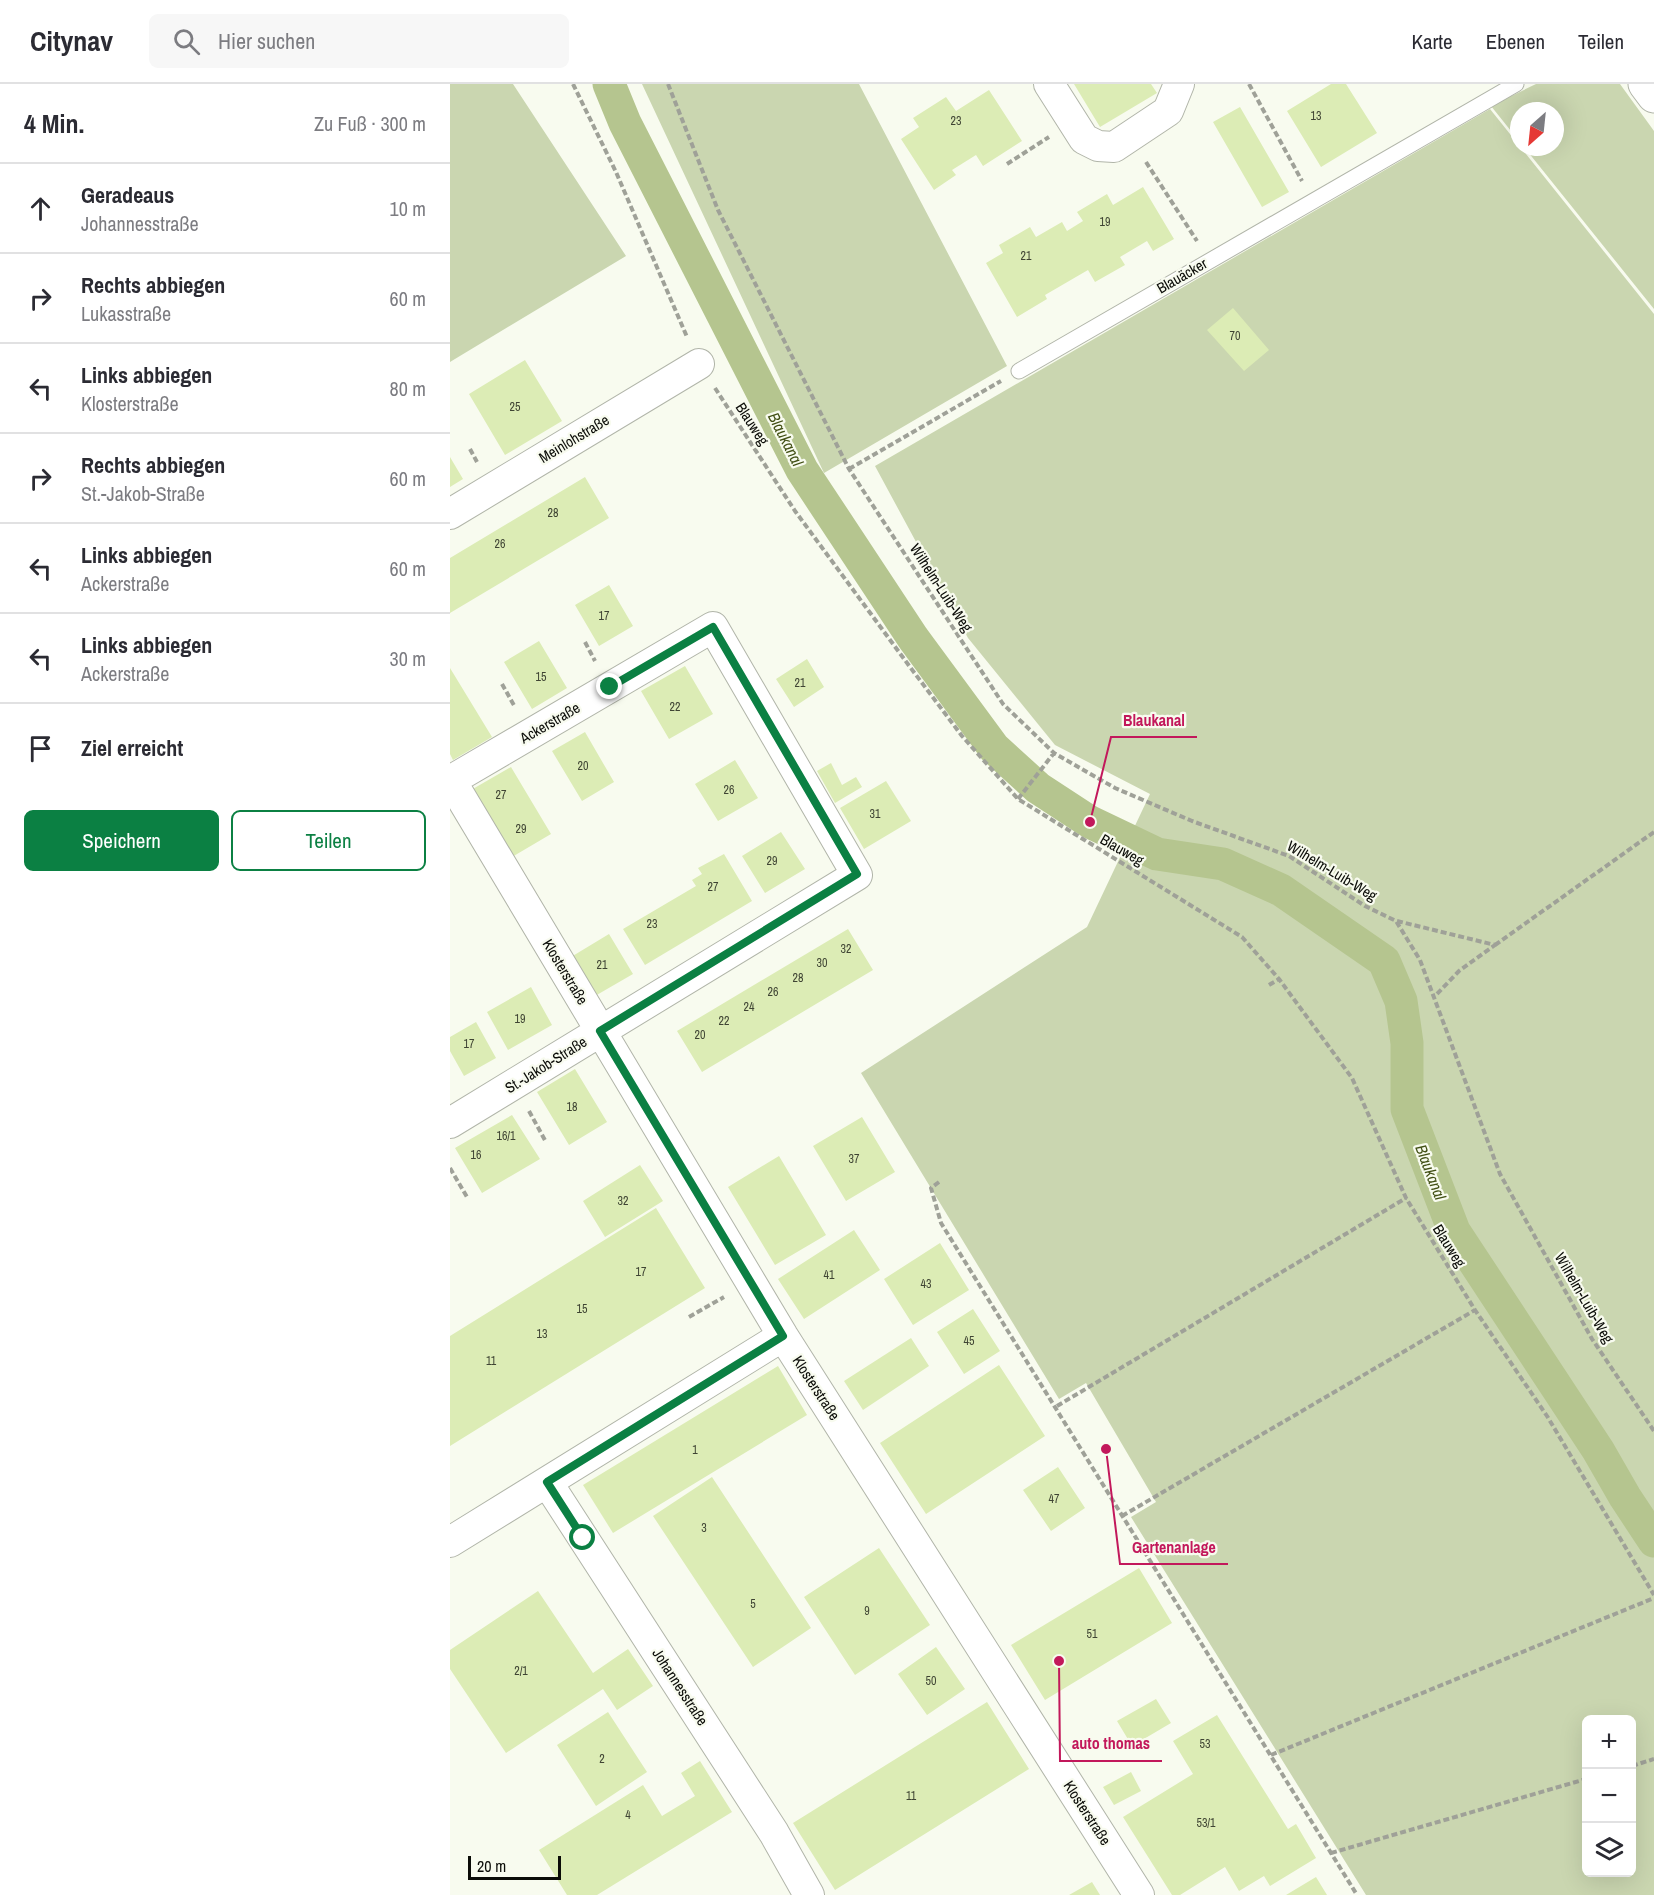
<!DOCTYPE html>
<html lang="de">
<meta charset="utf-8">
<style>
:root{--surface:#fff;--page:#f7f7f7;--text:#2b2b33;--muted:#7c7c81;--line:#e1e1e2;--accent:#0b8043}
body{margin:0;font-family:"Archivo Narrow",sans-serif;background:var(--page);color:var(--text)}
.controls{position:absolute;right:18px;bottom:18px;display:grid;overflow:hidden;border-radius:9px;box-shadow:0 6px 24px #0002}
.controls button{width:54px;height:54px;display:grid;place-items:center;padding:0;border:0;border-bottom:2px solid var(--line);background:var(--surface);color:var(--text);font:30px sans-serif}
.compass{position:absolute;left:1060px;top:18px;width:54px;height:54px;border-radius:50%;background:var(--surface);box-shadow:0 6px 24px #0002;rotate:207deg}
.scale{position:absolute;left:18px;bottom:15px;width:93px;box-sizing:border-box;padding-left:6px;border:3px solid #0b0c08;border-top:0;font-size:16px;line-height:21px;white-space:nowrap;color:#0b0c08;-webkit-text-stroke:4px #f8fbef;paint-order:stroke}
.stop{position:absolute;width:18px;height:18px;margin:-14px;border:4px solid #0b8043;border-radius:50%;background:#fff}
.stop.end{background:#0b8043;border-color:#fff;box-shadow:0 2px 6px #0008}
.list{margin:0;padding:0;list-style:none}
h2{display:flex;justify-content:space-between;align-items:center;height:78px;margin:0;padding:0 24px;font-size:26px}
h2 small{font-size:20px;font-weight:400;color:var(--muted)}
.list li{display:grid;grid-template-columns:39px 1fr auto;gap:18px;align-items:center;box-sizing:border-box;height:90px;padding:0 24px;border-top:2px solid var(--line)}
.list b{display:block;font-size:22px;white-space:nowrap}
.list p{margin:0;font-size:20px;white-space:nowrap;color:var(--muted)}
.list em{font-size:20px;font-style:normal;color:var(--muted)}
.actions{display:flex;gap:12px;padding:18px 24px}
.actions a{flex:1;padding:14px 0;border:2px solid var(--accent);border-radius:9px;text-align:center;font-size:21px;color:var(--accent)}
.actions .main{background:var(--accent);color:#fff}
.icon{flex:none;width:33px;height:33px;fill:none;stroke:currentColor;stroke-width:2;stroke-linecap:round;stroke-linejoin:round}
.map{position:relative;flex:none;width:1204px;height:1811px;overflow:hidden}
header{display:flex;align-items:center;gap:36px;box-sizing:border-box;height:84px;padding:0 30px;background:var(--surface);border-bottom:2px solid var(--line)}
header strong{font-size:28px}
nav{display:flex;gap:33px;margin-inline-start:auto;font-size:21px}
.search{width:420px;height:54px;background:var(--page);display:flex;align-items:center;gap:15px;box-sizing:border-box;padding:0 21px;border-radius:9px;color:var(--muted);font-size:22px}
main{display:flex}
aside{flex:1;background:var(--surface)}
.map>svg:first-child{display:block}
.green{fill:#cad6b0;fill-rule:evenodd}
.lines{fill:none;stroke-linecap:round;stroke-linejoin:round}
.canal{stroke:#b5c58f;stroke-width:33}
.building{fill:#dcecb5}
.lane-casing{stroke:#b1b5a9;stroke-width:17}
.street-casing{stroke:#b1b5a9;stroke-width:32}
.secondary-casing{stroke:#b1b5a9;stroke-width:35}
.path{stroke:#9fa198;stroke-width:4;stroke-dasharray:6 3;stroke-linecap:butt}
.lane{stroke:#fff;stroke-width:15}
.street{stroke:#fff;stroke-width:30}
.secondary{stroke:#fff;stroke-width:33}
.route{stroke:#0b8043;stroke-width:8}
.labels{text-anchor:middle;stroke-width:4.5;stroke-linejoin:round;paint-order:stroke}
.number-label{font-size:12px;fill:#3f4433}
.street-label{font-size:15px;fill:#0b0c08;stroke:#f8fbef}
.water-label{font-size:16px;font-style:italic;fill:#425015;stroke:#f8fbef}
.leader{fill:none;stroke:#c2185b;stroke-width:2}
.callout-dot{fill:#c2185b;stroke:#f8fbef;stroke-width:2}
.callout-label{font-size:16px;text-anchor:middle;font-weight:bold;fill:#c2185b;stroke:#f8fbef;stroke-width:4.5;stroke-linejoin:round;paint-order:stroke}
</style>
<header>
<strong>Citynav</strong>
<div class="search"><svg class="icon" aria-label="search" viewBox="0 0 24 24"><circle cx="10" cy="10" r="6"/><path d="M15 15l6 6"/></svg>Hier suchen</div>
<nav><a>Karte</a><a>Ebenen</a><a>Teilen</a></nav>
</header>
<main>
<aside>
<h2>4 Min.<small>Zu Fuß · 300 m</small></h2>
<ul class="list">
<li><svg class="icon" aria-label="ahead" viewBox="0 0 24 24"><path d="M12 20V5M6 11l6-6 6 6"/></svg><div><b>Geradeaus</b><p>Johannesstraße</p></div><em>10 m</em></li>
<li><svg class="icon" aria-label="right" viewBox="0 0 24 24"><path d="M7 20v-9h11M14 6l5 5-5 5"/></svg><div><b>Rechts abbiegen</b><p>Lukasstraße</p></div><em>60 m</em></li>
<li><svg class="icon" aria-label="left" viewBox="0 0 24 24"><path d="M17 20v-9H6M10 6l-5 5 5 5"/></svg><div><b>Links abbiegen</b><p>Klosterstraße</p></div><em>80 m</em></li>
<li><svg class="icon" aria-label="right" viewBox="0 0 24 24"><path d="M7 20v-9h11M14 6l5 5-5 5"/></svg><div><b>Rechts abbiegen</b><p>St.-Jakob-Straße</p></div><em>60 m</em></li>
<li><svg class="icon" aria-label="left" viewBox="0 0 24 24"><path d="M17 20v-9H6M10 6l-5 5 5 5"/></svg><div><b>Links abbiegen</b><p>Ackerstraße</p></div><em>60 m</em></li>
<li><svg class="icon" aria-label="left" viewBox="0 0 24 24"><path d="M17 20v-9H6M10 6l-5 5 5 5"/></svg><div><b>Links abbiegen</b><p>Ackerstraße</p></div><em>30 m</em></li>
<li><svg class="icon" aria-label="arrive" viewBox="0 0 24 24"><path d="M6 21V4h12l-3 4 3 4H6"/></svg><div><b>Ziel erreicht</b></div></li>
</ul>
<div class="actions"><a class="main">Speichern</a><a>Teilen</a></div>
</aside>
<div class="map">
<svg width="1204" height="1811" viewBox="0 0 1204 1811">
<rect width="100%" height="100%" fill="#f8fbef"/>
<path class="green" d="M0,0h63l113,172 -176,106z
M192,0h217l148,282 -183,107z
M1086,0h84l34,47v178l-130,-162h31v-36h-36v30l-28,-35z
M1040,25l164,205v1581h-288l-235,-378 25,-15 -70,-119 -27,16 -198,-326 226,-146 63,-133 -95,-49 -87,-107 -93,-172zM1136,1636h46v152h-46z"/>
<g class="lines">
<path class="canal" d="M159,0l16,39 177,347 111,168 81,110 44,40 52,34 67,32 66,10 58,26 103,71 17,40 6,42v66l47,122 144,219 27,47 29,44"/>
</g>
<path class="building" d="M624,0h77l6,9 -57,34z
M881,0h15l31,49 -56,34 -34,-56z
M539,6l33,51 -39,25 -7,-11 -24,15 4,5 -22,15 -33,-51 18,-12 -6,-9 33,-21 10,14z
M790,23l49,85 -27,15 -49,-85z
M693,103l31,52 -21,12 -6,-10 -27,16 5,8 -30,17 -7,-12 -43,25 2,4 -30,18 -31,-54 17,-10 -4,-8 31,-18 6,10 26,-15 5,9 16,-10 -6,-9 30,-18 6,11z
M783,224l36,42 -25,21 -37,-41z
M75,276l37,61 -57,34 -36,-61z
M0,373l13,22 -13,8z
M135,393l24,41 -159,95v-55z
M159,501l24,41 -34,20 -24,-41z
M89,557l28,47 -35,21 -28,-47z
M357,575l17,28 -30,20 -18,-28z
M235,582l28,48 -44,25 -28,-48z
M0,584l42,69 -39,23 -3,-6z
M135,648l29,50 -32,19 -30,-50z
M285,676l23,38 -40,23 -23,-37z
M381,679l11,22 14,-8 6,10 -27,16 -18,-32z
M61,683l40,67 -39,23 -41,-67z
M436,697l25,40 -47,28 -24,-41z
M331,748l24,37 -40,24 -23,-37z
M274,770l28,47 -107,64 -22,-36 73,-43 -4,-6 10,-6 -4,-6z
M398,845l25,41 -171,102 -25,-41z
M159,850l24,40 -38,22 -24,-39z
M81,903l21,38 -44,25 -21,-38z
M26,938l20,36 -32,18 -14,-25v-14z
M125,985l32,53 -38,23 -32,-53z
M62,1031l28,44 -58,34 -27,-45z
M412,1033l33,55 -49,29 -33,-55z
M329,1072l47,79 -51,30 -47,-78z
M190,1081l23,36 -58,36 -22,-36z
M206,1124l49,80 -255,158v-110z
M404,1146l26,40 -76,49 -26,-40z
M490,1159l29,47 -56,35 -29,-46z
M523,1225l27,42 -36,23 -27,-42z
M461,1254l18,28 -66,44 -19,-29z
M549,1281l46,71 -119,78 -46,-71z
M328,1282l29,49 -194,118 -30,-48z
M608,1383l27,41 -34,23 -28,-41z
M262,1393l99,151 -58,39 -100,-151z
M429,1464l51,77 -75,50 -51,-78z
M689,1484l33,55 -127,77 -34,-55z
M88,1507l55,82 35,-24 25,37 -36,24 -14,-21 -97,64 -56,-84v-19z
M486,1563l29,42 -38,26 -29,-41z
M706,1615l15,24 -39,23 -15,-25z
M537,1618l42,67 -194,121 -42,-67z
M158,1628l39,60 -51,34 -39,-61z
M767,1631l71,114 8,-5 20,34 -46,28 -6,-10 -25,15 -14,-24 -45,28h-8l-49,-78 70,-43 -20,-33z
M250,1677l32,51 -135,83h-30l-28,-45 104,-65 19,31 33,-20 -14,-23z
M681,1688l10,19 -27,14 -11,-18z
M866,1793l11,18h-41z
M642,1798l8,13h-31z"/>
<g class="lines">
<g class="lane-casing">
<path id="lane" d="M569,287l497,-287"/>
</g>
<g class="street-casing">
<path id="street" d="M599,0l35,55 14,7 16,1 54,-36 11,-27
M0,430l249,-150
M0,695l333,557 356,559
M0,697l263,-154 144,248 -407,248
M97,1398l227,351 35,62
M0,1458l333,-206"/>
</g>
<g class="secondary-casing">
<path id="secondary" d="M1195,0l9,12"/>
</g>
<path class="path" d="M123,0l43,88 71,165
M218,0l50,126 131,259 154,235 51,49 61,35 77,33 97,35 76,50 31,15 24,39 80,214 92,165 62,92
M799,0l53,97
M696,78l51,79
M557,80l42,-27
M265,304l80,123 115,156 52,69 56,63 224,138 37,42 73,99 54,120 69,112 72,106 107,179
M20,365l7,13
M399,385l152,-88
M135,558l10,19
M52,600l13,23
M568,715l36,-46
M947,837l98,24 -36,26 -25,26
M1045,861l159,-113
M819,901l10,-6
M79,1027l17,31
M0,1084l17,29
M489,1098l-8,6 10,35 416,672
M239,1233l35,-20
M607,1322l349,-208
M672,1432l353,-206
M821,1671l383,-157
M1182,1682l22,-7
M881,1769l255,-74"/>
<use href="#lane" class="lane"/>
<use href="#street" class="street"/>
<use href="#secondary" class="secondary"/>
</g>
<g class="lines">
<path class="route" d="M133,1454l-36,-56 236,-146 -183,-305 257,-157 -144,-247 -103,60"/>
</g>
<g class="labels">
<g class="number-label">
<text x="866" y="36">13</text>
<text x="506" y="41">23</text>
<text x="655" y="142">19</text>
<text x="576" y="176">21</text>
<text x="785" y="256">70</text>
<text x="65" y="327">25</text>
<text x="103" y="433">28</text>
<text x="50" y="464">26</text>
<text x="154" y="536">17</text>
<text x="91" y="597">15</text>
<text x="350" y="603">21</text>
<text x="225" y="627">22</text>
<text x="133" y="686">20</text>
<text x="279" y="710">26</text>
<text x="51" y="715">27</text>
<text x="425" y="734">31</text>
<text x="71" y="749">29</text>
<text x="322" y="781">29</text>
<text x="263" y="807">27</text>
<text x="202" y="844">23</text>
<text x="396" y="869">32</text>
<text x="372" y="883">30</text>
<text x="152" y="885">21</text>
<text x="348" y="898">28</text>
<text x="323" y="912">26</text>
<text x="299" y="927">24</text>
<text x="70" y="939">19</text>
<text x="274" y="941">22</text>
<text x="250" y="955">20</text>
<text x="19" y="964">17</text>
<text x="122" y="1027">18</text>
<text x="56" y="1056">16/1</text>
<text x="26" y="1075">16</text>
<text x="404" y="1079">37</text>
<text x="173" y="1121">32</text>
<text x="191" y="1192">17</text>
<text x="379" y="1195">41</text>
<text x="476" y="1204">43</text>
<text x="132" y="1229">15</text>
<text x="92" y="1254">13</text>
<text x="519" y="1261">45</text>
<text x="41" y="1281">11</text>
<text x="245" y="1370">1</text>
<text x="604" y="1419">47</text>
<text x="254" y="1448">3</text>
<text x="303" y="1524">5</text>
<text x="417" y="1531">9</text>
<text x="642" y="1554">51</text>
<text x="71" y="1591">2/1</text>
<text x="481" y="1601">50</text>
<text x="755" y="1664">53</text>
<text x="152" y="1679">2</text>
<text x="461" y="1716">11</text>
<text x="178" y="1735">4</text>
<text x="756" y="1743">53/1</text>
</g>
<g class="street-label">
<text transform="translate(732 192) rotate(-30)" y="5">Blauäcker</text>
<text transform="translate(302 340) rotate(57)" y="5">Blauweg</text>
<text transform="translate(124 355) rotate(-31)" y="5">Meinlohstraße</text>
<text transform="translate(491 504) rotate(57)" y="5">Wilhelm-Luib-Weg</text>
<text transform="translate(100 639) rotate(-30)" y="5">Ackerstraße</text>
<text transform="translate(672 766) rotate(30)" y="5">Blauweg</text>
<text transform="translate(882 787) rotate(31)" y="5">Wilhelm-Luib-Weg</text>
<text transform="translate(115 888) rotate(59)" y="5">Klosterstraße</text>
<text transform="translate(96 981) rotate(-32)" y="5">St.-Jakob-Straße</text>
<text transform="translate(999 1162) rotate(58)" y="5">Blauweg</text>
<text transform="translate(1134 1214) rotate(60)" y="5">Wilhelm-Luib-Weg</text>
<text transform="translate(366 1304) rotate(57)" y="5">Klosterstraße</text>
<text transform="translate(230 1603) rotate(57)" y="5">Johannesstraße</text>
<text transform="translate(637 1729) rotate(57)" y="5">Klosterstraße</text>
</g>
<g class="water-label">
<text transform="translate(336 355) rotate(63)" y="6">Blaukanal</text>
<text transform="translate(981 1088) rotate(69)" y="6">Blaukanal</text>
</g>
</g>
<path class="leader" d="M640 738L661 653H747M656 1365L670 1480H778M609 1577L610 1677H712"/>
<g class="callout-dot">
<circle cx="640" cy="738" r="6"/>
<circle cx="656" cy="1365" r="6"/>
<circle cx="609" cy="1577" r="6"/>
</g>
<g class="callout-label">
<text x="704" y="642">Blaukanal</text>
<text x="724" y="1469">Gartenanlage</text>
<text x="661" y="1665">auto thomas</text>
</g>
</svg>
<div class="controls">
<button>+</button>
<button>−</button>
<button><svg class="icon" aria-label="layers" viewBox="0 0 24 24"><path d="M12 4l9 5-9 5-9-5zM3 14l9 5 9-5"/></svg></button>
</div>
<svg class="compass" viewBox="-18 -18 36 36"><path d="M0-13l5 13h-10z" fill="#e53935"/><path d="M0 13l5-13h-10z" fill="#7c7c81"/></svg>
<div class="scale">20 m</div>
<div class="stop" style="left:133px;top:1454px"></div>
<div class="stop end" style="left:160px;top:603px"></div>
</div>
</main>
